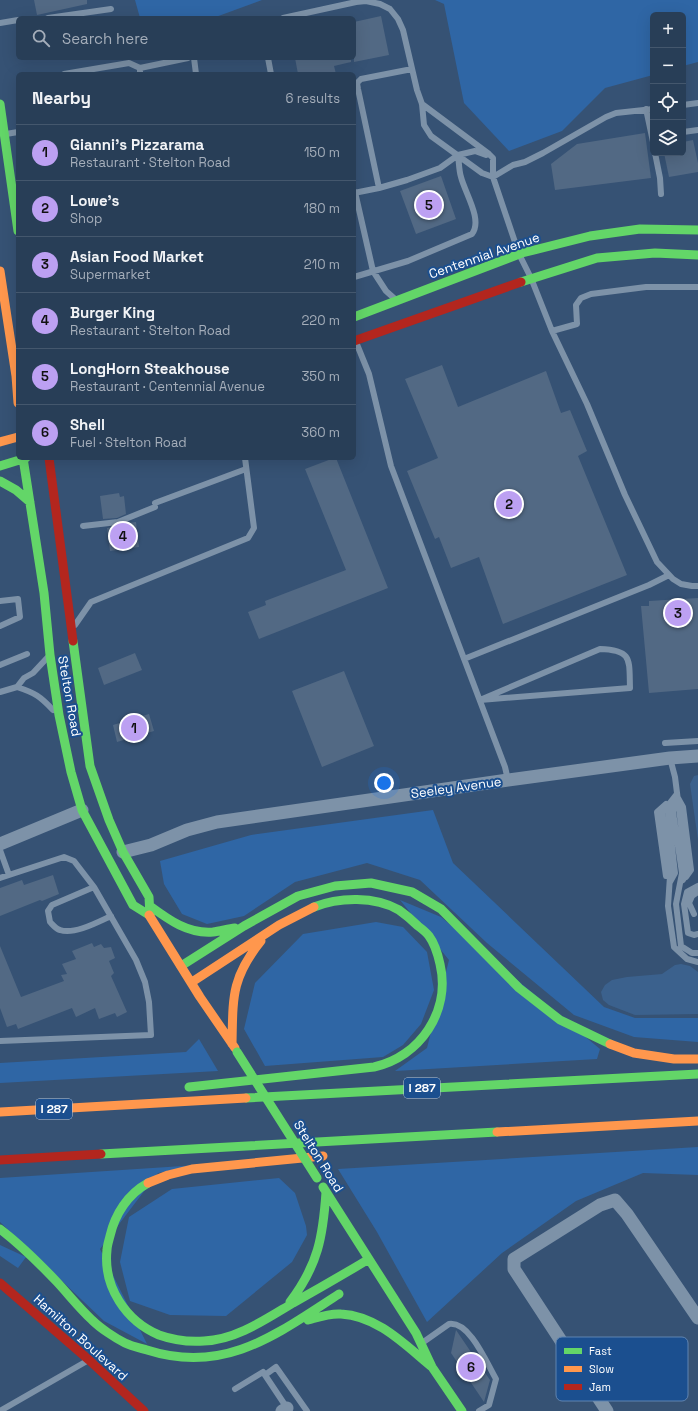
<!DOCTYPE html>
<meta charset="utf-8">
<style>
:root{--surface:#283e57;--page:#344961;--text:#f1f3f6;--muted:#a5aeba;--line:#44576d;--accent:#bca0f2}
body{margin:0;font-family:"Space Grotesk",sans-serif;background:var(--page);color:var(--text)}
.controls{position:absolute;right:12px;top:12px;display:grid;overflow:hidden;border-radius:6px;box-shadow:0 4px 16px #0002}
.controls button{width:36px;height:36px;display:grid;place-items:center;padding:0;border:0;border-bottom:1px solid var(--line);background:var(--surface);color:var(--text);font:20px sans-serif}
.you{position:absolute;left:384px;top:783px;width:14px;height:14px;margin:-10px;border:3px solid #fff;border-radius:50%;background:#1a73e8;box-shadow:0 0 0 6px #1a73e833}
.badge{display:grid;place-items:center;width:26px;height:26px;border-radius:50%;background:var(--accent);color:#111;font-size:13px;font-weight:700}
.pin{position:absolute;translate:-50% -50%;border:2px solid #fff;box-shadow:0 1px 4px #0006}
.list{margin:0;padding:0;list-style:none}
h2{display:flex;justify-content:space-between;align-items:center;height:52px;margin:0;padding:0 16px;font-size:17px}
h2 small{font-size:13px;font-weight:400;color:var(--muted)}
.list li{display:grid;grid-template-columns:26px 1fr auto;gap:12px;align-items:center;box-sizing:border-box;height:56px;padding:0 16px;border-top:1px solid var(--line)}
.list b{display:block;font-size:15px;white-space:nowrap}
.list p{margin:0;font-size:13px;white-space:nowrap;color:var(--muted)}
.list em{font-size:13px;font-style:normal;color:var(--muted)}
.icon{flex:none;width:22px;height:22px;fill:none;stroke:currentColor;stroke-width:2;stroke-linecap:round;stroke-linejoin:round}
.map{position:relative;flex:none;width:698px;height:1411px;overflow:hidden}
.search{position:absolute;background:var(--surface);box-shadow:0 4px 16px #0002;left:16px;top:16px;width:340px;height:44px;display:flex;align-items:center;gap:10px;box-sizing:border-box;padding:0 14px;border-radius:6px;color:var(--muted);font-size:15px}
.panel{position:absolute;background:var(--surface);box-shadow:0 4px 16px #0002;left:16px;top:72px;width:340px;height:388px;border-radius:6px}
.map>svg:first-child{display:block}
.green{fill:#2f66a5}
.water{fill:#3b618d}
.building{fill:#526984}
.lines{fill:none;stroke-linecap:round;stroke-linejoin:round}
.lane{stroke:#7d92a8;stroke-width:6}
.street{stroke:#7d92a8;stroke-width:13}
.fast{stroke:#63d668;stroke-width:9}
.slow{stroke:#ff974d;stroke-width:9}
.jam{stroke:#b3261e;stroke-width:9}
.fast-bridge{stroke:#63d668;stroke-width:9}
.labels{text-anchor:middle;stroke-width:4;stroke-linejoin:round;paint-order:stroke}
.shield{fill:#1b4f8f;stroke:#bbcadd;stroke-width:1}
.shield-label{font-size:12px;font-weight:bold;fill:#fff}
.street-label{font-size:13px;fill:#fff;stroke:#1b4f8f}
.key{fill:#1b4f8f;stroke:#5f84b1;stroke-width:1}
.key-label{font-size:11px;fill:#fff}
</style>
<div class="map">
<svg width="698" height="1411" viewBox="0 0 698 1411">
<rect width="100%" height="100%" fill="#365274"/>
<path class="green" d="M135,0h127l-49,18h-73z
M435,0h263v62l-15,4v-51h-30v60l-48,13 -43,43 -53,20 -45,-48 -20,-99z
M433,810l20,53 151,144 31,11h63v24l-64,-5 -60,-22 -87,-72 -67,-63 -53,-17 -72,19 -51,34 -37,8 -25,-10 -18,-30 -4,-23 91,-26z
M400,900l41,17 159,132 -3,10 -202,12 32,-23 22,-88z
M376,922l27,5 24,25 7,38 -13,34 -18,21 -20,12 -118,9 -21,-37 11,-46 48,-49z
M199,1039l19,32 -218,12v-20l186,-11z
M698,1147v28l-55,-2 -67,28 -74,52 -75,69 -50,-90 -39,-63z
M198,1165l-40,8 -58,76 47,95 -43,-23 -104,-99v-44z
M279,1178l16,15 11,33 1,9 -15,27 -66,54 -56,-1 -40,-14 -10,-39 9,-45 43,-28z
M0,1245l26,12 -8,11 -18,-12z"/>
<path class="water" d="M698,775v65l-8,-56 4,-8z
M681,964l9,2 8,6v42l-63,1 -26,-10 -6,-5 -2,-8 4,-7 7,-5 15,-3 35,-3 13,-9z"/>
<path class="building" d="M34,0h53v4l-50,11z
M381,16l8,39 -35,7v-40z
M295,58h56v4l-17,4 2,8h-38z
M645,133l6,45 -96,12 -4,-26 26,-20z
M693,140l5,23v9l-29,5 -5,-24h19v-11z
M441,176l15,43 -40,15 -16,-43z
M442,365l16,42 88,-36 15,42 9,-3 17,41 -9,5 49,119 -124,49 -24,-67 -28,11 -12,-31 -4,2 -28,-68 31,-13 -33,-79z
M334,458h2l52,130 -129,51 -11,-27 18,-7 -1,-4 81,-31 -41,-101z
M119,493l1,4 4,-1 2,18 -9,4 -14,1 -3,-23z
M136,522l3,25 -29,4 -3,-23 12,-2 9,-3z
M698,598v91l-49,4 -8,-87h8v-5z
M135,653l7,17 -38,15 -6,-17z
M344,671l30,75 -52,21 -30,-76z
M149,714l5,17 -37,11 -4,-17z
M53,875l6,19 -17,7 -2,-1 -40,16v-28l22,-8 2,5z
M92,943l2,4 7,-3 3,4 7,-1 4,11 -6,3 5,12 -3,3 16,36 -10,5 -2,-4 -16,6 -4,-11 -19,9 -4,-9 -54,21 -2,-5 -9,3 -7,-19v-62l21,51 43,-16 -3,-6 6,-1 -5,-10 14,-5 -4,-8z
M456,1330l34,50 -6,22 -33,-49z"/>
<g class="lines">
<path class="lane" d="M48,18l63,-9
M283,18l73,-16 10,-1 14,3 10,5 8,10 5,11 14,60 5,14 2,21 7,11 51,37 11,4 20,-12 12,-3 18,-9 63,-36 10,-4 37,-4
M0,23l18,-3
M194,58l2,16
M268,58l3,16
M64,74l65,-11 11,5
M140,74v-6l48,-10
M422,104l67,50 4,4v19l26,77 12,24 21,53 35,73 38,91 32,67 16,17 8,5 11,2h6
M683,105l15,-2
M646,109l7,33
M683,132l15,-2
M6,134l12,-2
M655,153l5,25 1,16
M379,188l-21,-99 -1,-6 4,-4 51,-10
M355,192l18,79 13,20 9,8
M354,193l25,-5 28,-8 33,-12 18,-13 17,-4 11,4
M354,277l54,-16 64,-27c11,-14 -7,-41 -11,-57 -2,-6 -2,-15 -3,-22
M552,331l25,-7 -1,-19 5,-7 10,-4 55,-7h52
M356,342l13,32 22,92 114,301 3,13
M155,503l91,-34
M83,526l35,-4 37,-15
M0,601l18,-2 2,18 -20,9
M75,625l16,-23 157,-64 6,-10 -9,-70
M600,649c33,1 29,11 30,39l-150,12z
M47,658l-14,15 -9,5 -7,9c18,6 23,9 36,23
M464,659l185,-74 20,-10
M0,665l27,-11
M0,692l17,-5
M665,743l33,-2
M670,758l5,19 12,95 -4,8
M676,795l-14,18 8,63 -2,30 6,41 13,12 11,3
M676,796l-3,16 9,61 -6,31 5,42 11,7h6
M678,798l5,9 8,63 -5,7
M0,850l9,25
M666,876l-9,-64 9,-8
M0,878l64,-21 10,4 20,26 42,73 9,22 4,20 2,33 -151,6
M670,882l5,-9 -7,-61 3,-7
M698,886l-11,6 -3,12 4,29 6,2 4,-1
M94,887l-42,18 -4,6 2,11c3,3 6,7 10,8 14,5 38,-8 51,-14
M694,914l-5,-11 3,-7 6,-4
M422,1343l27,-19c21,-3 38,40 47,55l-7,26 -10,6
M265,1375l11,-8 31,44
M235,1389l28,-17 24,36
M0,1411l87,-50"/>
<path class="street" d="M0,844l82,-34
M123,852l28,-7 36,-15 30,-8 291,-42 162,-22 28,-2
M282,1411l5,-3
M607,1411l-93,-142v-10l86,-54 15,-5 12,14 71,104"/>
<path class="fast" d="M0,104l18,127
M521,282l76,-24 58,-5 43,2
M354,317l168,-64 68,-17 50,-7 58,1
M23,458l21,135 6,62 9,60 12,57 11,38 51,95 16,10
M0,466l26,-8
M0,481l16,9 14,12
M73,641l17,125 19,54 14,32 26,45 1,19
M150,906c19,14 38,28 63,26 7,-1 15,-3 22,-4
M181,966l63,-40 54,-30 37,-10 36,-3 41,9 29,17 78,79 41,32 50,24
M189,1087l185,-20c46,-10 77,-56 66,-103 -2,-9 -5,-20 -11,-28 -3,-4 -7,-7 -11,-10 -6,-6 -12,-11 -19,-16 -24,-14 -60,-13 -85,-3
M246,1098l452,-24
M101,1154l396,-22
M148,1183c-20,11 -33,31 -38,53 -1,4 -3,10 -3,14 -4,37 19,71 52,85 14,5 30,7 45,6 32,-1 62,-22 89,-38 25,-14 51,-29 76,-44
M323,1187l93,146 16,34 30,44
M0,1229c21,16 39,34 57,53 12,13 23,27 35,38 8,8 23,18 33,23 6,3 15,5 22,7 78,25 130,-16 192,-56
M290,1302c28,-37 33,-65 36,-110
M308,1320c11,-3 22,-7 33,-6 37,2 64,31 91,53"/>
<path class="slow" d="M0,271l16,105 2,27
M0,442l18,-5
M149,915l51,82 35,51
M192,982l87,-57 35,-18
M232,1044c1,-46 -1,-66 29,-103
M610,1044l24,9 40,6h24
M0,1112l246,-14
M497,1132l201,-11
M148,1183l20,-8 24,-6 131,-13"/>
<path class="jam" d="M354,341l167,-59
M49,458l24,183
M0,1160l101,-6
M0,1283l89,77 55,51"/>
<path class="fast-bridge" d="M237,1052l80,126"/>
</g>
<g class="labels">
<g class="shield">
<rect x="404" y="1078" width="36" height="20" rx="3"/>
<rect x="36" y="1099" width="36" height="20" rx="3"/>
</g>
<g class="shield-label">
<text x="422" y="1092">I 287</text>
<text x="54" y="1113">I 287</text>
</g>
<g class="street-label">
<text transform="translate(484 255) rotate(-19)" y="5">Centennial Avenue</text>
<text transform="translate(70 696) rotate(80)" y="5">Stelton Road</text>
<text transform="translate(456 787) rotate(-8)" y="5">Seeley Avenue</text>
<text transform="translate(319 1156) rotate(58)" y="5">Stelton Road</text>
<text transform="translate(81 1337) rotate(42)" y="5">Hamilton Boulevard</text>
</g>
</g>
<rect x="556" y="1337" width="132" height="64" rx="6" class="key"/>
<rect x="564" y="1348" width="18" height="6" fill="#63d668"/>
<rect x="564" y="1366" width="18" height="6" fill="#ff974d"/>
<rect x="564" y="1384" width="18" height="6" fill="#b3261e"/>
<g class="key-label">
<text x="589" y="1355">Fast</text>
<text x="589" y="1373">Slow</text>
<text x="589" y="1391">Jam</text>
</g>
</svg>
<div class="controls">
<button>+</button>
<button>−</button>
<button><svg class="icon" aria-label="locate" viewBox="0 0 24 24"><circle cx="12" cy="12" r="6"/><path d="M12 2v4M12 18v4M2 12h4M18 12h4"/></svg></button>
<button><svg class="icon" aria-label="layers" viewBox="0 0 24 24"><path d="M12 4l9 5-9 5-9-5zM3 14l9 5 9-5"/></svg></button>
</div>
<div class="you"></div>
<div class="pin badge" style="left:134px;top:728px">1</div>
<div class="pin badge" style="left:509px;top:504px">2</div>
<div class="pin badge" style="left:678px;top:613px">3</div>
<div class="pin badge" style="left:123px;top:536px">4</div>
<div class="pin badge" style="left:429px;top:205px">5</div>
<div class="pin badge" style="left:471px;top:1367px">6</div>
<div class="search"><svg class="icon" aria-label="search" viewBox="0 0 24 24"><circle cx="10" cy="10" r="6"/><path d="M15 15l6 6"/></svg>Search here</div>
<section class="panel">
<h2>Nearby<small>6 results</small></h2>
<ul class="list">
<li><span class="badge">1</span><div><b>Gianni's Pizzarama</b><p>Restaurant · Stelton Road</p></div><em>150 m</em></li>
<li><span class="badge">2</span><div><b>Lowe's</b><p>Shop</p></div><em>180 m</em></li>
<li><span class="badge">3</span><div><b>Asian Food Market</b><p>Supermarket</p></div><em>210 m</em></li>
<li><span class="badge">4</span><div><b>Burger King</b><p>Restaurant · Stelton Road</p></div><em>220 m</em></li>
<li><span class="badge">5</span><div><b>LongHorn Steakhouse</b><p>Restaurant · Centennial Avenue</p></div><em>350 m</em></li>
<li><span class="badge">6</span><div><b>Shell</b><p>Fuel · Stelton Road</p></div><em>360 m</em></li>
</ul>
</section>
</div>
